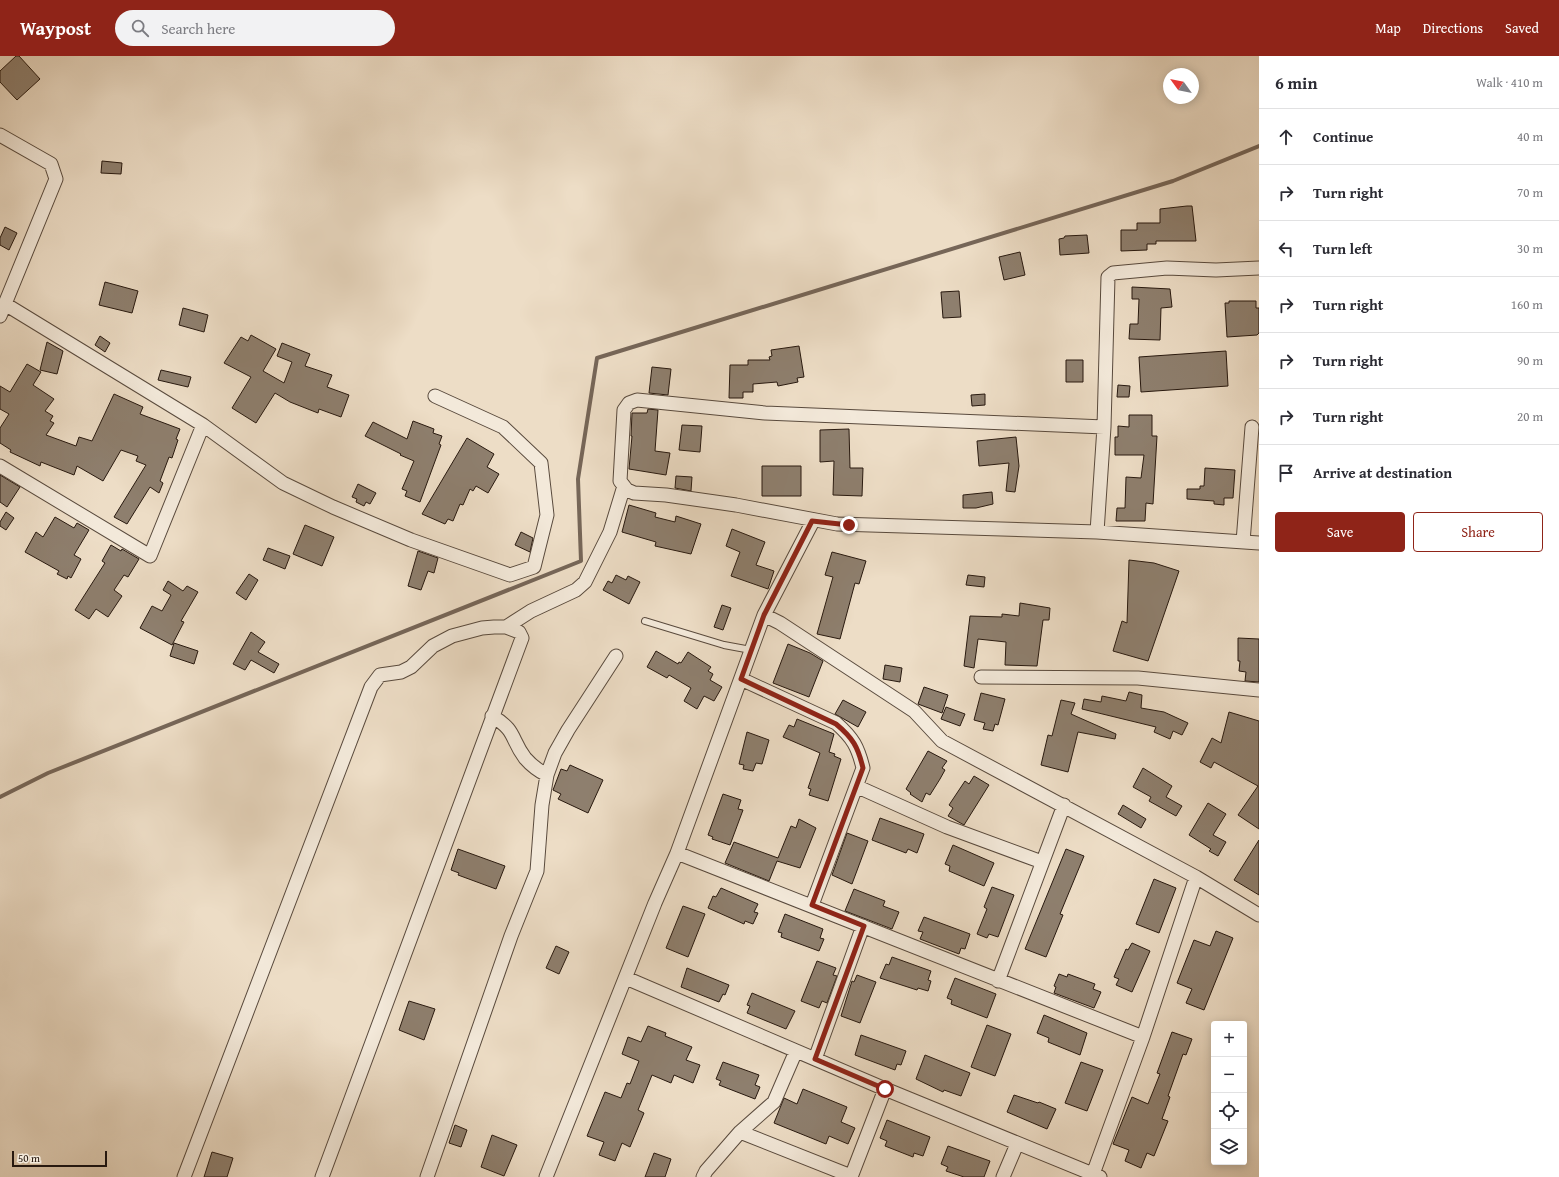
<!DOCTYPE html>
<meta charset="utf-8">
<style>
:root{--surface:#fff;--page:#f2f2f3;--text:#2b2b33;--muted:#7c7c81;--line:#e1e1e2;--accent:#8f2418}
body{margin:0;font-family:"Gentium Book Plus",serif;background:var(--page);color:var(--text)}
.controls{position:absolute;right:12px;bottom:12px;display:grid;overflow:hidden;border-radius:4px;box-shadow:0 2px 10px #0003}
.controls button{width:36px;height:36px;display:grid;place-items:center;padding:0;border:0;border-bottom:1px solid var(--line);background:var(--surface);color:var(--text);font:20px sans-serif}
.compass{position:absolute;left:1163px;top:12px;width:36px;height:36px;border-radius:50%;background:var(--surface);box-shadow:0 2px 10px #0003;rotate:303deg}
.scale{position:absolute;left:12px;bottom:10px;width:95px;box-sizing:border-box;padding-left:4px;border:2px solid #28190f;border-top:0;font-size:11px;line-height:14px;white-space:nowrap;color:#28190f;-webkit-text-stroke:3px #f3e9da;paint-order:stroke}
.stop{position:absolute;width:12px;height:12px;margin:-9px;border:3px solid #8f2418;border-radius:50%;background:#fff}
.stop.end{background:#8f2418;border-color:#fff;box-shadow:0 1px 4px #0008}
.list{margin:0;padding:0;list-style:none}
h2{display:flex;justify-content:space-between;align-items:center;height:52px;margin:0;padding:0 16px;font-size:17px}
h2 small{font-size:13px;font-weight:400;color:var(--muted)}
.list li{display:grid;grid-template-columns:26px 1fr auto;gap:12px;align-items:center;box-sizing:border-box;height:56px;padding:0 16px;border-top:1px solid var(--line)}
.list b{display:block;font-size:15px;white-space:nowrap}
.list em{font-size:13px;font-style:normal;color:var(--muted)}
.actions{display:flex;gap:8px;padding:12px 16px}
.actions a{flex:1;padding:9px 0;border:1px solid var(--accent);border-radius:4px;text-align:center;font-size:14px;color:var(--accent)}
.actions .main{background:var(--accent);color:#fff}
.icon{flex:none;width:22px;height:22px;fill:none;stroke:currentColor;stroke-width:2;stroke-linecap:round;stroke-linejoin:round}
.map{position:relative;flex:none;width:1259px;height:1121px;overflow:hidden}
header{display:flex;align-items:center;gap:24px;box-sizing:border-box;height:56px;padding:0 20px;background:var(--accent);color:#fff}
header strong{font-size:19px}
nav{display:flex;gap:22px;margin-inline-start:auto;font-size:14px}
.search{width:280px;height:36px;background:var(--page);display:flex;align-items:center;gap:10px;box-sizing:border-box;padding:0 14px;border-radius:22px;color:var(--muted);font-size:15px}
main{display:flex}
aside{flex:1;background:var(--surface)}
.map>svg:first-child{display:block}
.lines{fill:none;stroke-linecap:round;stroke-linejoin:round}
.stream{stroke:#766658;stroke-width:4}
.building{fill:#8e7f6e;stroke:#28190f}
.service-casing{stroke:#594a3d;stroke-width:8}
.minor-casing{stroke:#594a3d;stroke-width:15}
.service{stroke:#f3e9da;stroke-width:6}
.minor{stroke:#f3e9da;stroke-width:13}
.route{stroke:#8f2418;stroke-width:5}
</style>
<header>
<strong>Waypost</strong>
<div class="search"><svg class="icon" aria-label="search" viewBox="0 0 24 24"><circle cx="10" cy="10" r="6"/><path d="M15 15l6 6"/></svg>Search here</div>
<nav><a>Map</a><a>Directions</a><a>Saved</a></nav>
</header>
<main>
<div class="map">
<svg width="1259" height="1121" viewBox="0 0 1259 1121">
<rect width="100%" height="100%" fill="#edddc6"/>
<filter id="stains"><feTurbulence type="fractalNoise" baseFrequency=".005" numOctaves="4"/><feColorMatrix values="0 0 0 0 .2 0 0 0 0 .09 0 0 0 0 .02 0 0 0 .5 -.17"/></filter>
<radialGradient id="worn" r=".72"><stop offset=".6" stop-color="#630" stop-opacity="0"/><stop offset="1" stop-color="#630" stop-opacity=".3"/></radialGradient>
<g class="lines">
<path class="stream" d="M0,741l48,-24 533,-212 -3,-82 19,-121 576,-177 86,-35"/>
</g>
<path class="building" d="M16,0h3l21,23 -23,21 -17,-18v-11z
M102,105l20,2 -1,11 -20,-1z
M1187,150h5l4,35h-40v3h-9v6l-26,1v-21h16v-7h23v-14z
M5,171l12,6 -8,17 -9,-5v-7z
M1087,179l2,18 -29,2 -1,-16 5,-1 1,-2z
M1020,196l5,23 -21,5 -5,-23z
M105,226l33,9 -6,22 -33,-8z
M1132,231l38,2 2,18 -11,1 -1,32 -31,-1 1,-15h8l1,-25h-7z
M959,235l2,26 -18,1 -2,-26z
M1229,245h27v7h3v25l-2,2 -30,2 -2,-34h4z
M183,252l25,7 -4,17 -25,-7z
M251,279l25,14 -13,22 21,12 8,-21 -15,-6 5,-13 28,11 -5,12 27,9 -5,12 22,8 -8,22 -22,-8 -1,4 -28,-11 -15,-9 -19,30 -24,-15 19,-31 -27,-14 17,-26 7,4z
M100,280l10,7 -5,9 -10,-7z
M47,286l16,9 -6,23 -17,-4z
M799,290l5,31 -7,1 1,4 -20,4 -1,-4 -24,2v8h-10v6h-14l1,-33h18v-5h22l-1,-3 3,-1 -1,-6z
M1226,295l2,35 -87,6 -2,-35z
M1066,304h17v22h-17z
M27,308l14,8 -8,13 21,14 -9,12 8,5 -3,5 4,2 -8,12 30,11 3,-9 13,4 22,-47 29,13 -3,7 40,15 -4,10 2,1 -6,18 -3,-1 -9,24 3,2 -4,10 -9,-6 -23,37 -13,-7 32,-52 -10,-4 2,-5 -17,-6 -18,31 -26,-15 -3,9 -33,-13 -1,4 -30,-14 1,-2 -11,-7v-15l9,-14 -9,-5v-23l10,6z
M652,311l19,2 -3,26 -19,-2z
M161,314l30,7 -3,10 -30,-7z
M1118,329l12,1 -1,11h-12z
M985,338v11l-13,1 -1,-11z
M648,353l10,1 -3,41 15,2 -4,22 -37,-6 3,-33h-1l1,-23h15z
M1129,359h23v21h5l-4,68 -7,-1 -1,18h-29l1,-13h8l1,-31 15,1 3,-23h-29v-18h3v-11l11,1z
M413,365l21,8 -1,4 9,3 -3,8 2,1 -21,57 -15,-6 2,-5 -5,-2 12,-28 -14,-6 1,-1 -36,-18 8,-14 34,17z
M682,369l20,1 -2,26 -21,-2z
M849,373l1,39h13l-1,28 -29,-1 1,-34 -14,1v-32z
M1016,381l3,29 -4,26 -9,-1 3,-28 -30,3 -2,-25z
M467,382l27,16 -7,13 12,7 -11,19 -12,-7 -3,5 -3,-2 -7,16 -3,-1 -7,17 -5,-2 -3,5 -23,-10z
M762,410h39v30h-39z
M1205,412l30,2 -2,28h-9v7l-10,-1v-3l-27,-2v-10h13v-3h4z
M0,419l20,12 -13,20 -7,-5z
M676,420l16,1 -1,14 -16,-3z
M358,428l18,9 -6,11 -4,-2 -2,4 -8,-4 1,-3 -5,-2z
M992,436l1,12 -17,4h-13v-13z
M629,449l27,8 -1,4 20,5 1,-6 25,8 -10,30 -36,-8 1,-4 -34,-10z
M6,456l8,6 -8,12 -6,-4v-4z
M55,461l19,11 3,-5 12,7 -15,25 7,4 -10,19 -3,-2 -1,3 -10,-5 2,-3 -34,-19 11,-20 7,5z
M305,469l29,12 -12,29 -29,-12z
M732,473l33,13 -9,23 18,6 -6,18 -37,-13 9,-24 -14,-6z
M521,476l12,6 -3,14 -15,-7z
M111,489l10,6 1,-2 17,10 -11,18 -4,-2 -10,15 8,6 -14,21 -12,-8 -7,10 -14,-9 30,-47 -3,-2z
M268,492l22,8 -5,13 -22,-9z
M418,495l20,7 -4,15 -6,-2 -7,19 -13,-4z
M832,496l34,9 -7,23 -4,-1 -15,56 -23,-5 16,-57 -8,-2z
M1129,504l25,3 25,8 -31,90 -35,-10 9,-30 5,2z
M249,518l9,6 -12,20 -10,-7z
M616,519l10,5 2,-4 12,6 -11,22 -26,-14 5,-9 4,2z
M968,519l17,2 -1,10 -18,-2z
M168,525l15,10 4,-5 11,6 -17,29 3,1 -12,23 -32,-17 12,-22 10,5 9,-16 -8,-5z
M1020,547l30,5 -1,12h-6l-6,46 -32,-1 1,-23 -28,-3 -4,29 -10,-2 6,-50 32,1v-3l17,2z
M722,549l9,3 -8,22 -9,-3z
M251,576l14,10 -7,10 21,12 -5,9 -23,-13 -6,10 -12,-6z
M1238,582l21,1v43l-14,-1 1,-9 -7,-1 1,-10h-2z
M174,587l24,8 -4,13 -24,-8z
M788,588l22,9 13,8 -14,36 -36,-14z
M656,595l22,13 1,-2 2,1 7,-11 23,15 -3,4 5,3 -3,6 12,7 -8,14 -10,-5 -7,13 -13,-8 7,-13 -22,-13 -2,3 -20,-11z
M885,609l17,3 -2,14 -17,-3z
M924,631l24,8 -6,18 -24,-9z
M1129,636l13,3 -1,13 23,4 24,11 -6,12 -9,-4 -3,8 -16,-7 2,-5 -74,-18 2,-10 17,3 1,-6 24,5z
M981,637l24,6 -7,26 -3,-1 -2,7 -10,-2 2,-6 -11,-3z
M843,644l23,12 -8,15 -23,-13z
M1061,644l14,3 -4,11 45,20 -1,5 -37,-7 -10,40 -27,-7 7,-30 4,1z
M946,651l19,7 -5,12 -19,-7z
M1229,656l30,9v108l-21,-14 20,-29 -44,-24 -3,6 -11,-6 12,-24 9,5z
M797,663l37,15 -5,18 6,2 -1,2 7,3 -13,42 -19,-6 2,-6 -3,-1 12,-35 -37,-16 6,-12 5,2z
M747,676l22,8 -7,24 -6,-1 -3,8 -10,-2 1,-4 -5,-1z
M928,695l19,10 -5,7 3,2 -5,9 -10,16 -4,-2 -4,9 -12,-8 1,-1 -5,-4z
M570,709l33,15 -15,33 -30,-14 3,-5 -8,-4 8,-21 6,2z
M1143,712l29,18 -6,11 16,9 -6,10 -27,-15 2,-4 -18,-10z
M974,720l15,9 -25,40 -16,-9 5,-8 -4,-3 16,-24 4,3z
M723,738l18,6 -3,9 5,1 -13,35 -18,-6 1,-2 -5,-2z
M1208,747l18,11 -13,21 13,7 -8,14 -9,-5 2,-2 -22,-14z
M1123,749l23,14 -5,9 -23,-14z
M880,762l44,16 -7,19 -9,-4 -2,4 -34,-13z
M799,763l17,9 -16,40 -23,-7 -8,20 -44,-18 9,-21 44,16 13,-32 5,2z
M847,777l21,8 -16,43 -20,-9z
M1259,784v55l-25,-15z
M953,789l41,18 -10,23 -35,-15 1,-5 -5,-2z
M458,793l47,17 -9,23 -38,-14 1,-2 -8,-3z
M1066,793l18,7 -24,58 3,1 -17,42 -21,-8z
M1154,823l22,9 -17,45 -23,-9z
M992,831l22,8 -16,42 -9,-3 -2,4 -10,-4 10,-25 -3,-2z
M721,832l37,16 -4,8 4,1 -5,11 -8,-3 -1,3 -36,-16 5,-12 3,1z
M854,833l31,12 -2,5 16,6 -7,17 -47,-18z
M683,850l22,8 -17,43 -22,-9z
M785,858l38,15 -3,9 4,1 -5,12 -38,-14 1,-4 -4,-1z
M924,861l46,17 -5,15 -4,-1 -2,6 -39,-15 3,-7 -5,-1z
M1216,875l17,7 -29,72 -18,-7 6,-14 -15,-6 17,-43 16,6z
M1132,887l18,8 -18,41 -16,-7 3,-6 -5,-2 12,-28 2,1z
M556,890l13,6 -10,22 -13,-6z
M892,901l39,14 -3,9 3,1 -3,10 -10,-3 -1,2 -37,-12 6,-14 3,1z
M817,905l19,7 -3,7 4,1 -10,27 -5,-2 -3,7 -18,-7z
M687,912l42,17 -4,10 -2,-1 -4,8 -38,-15z
M1059,918l8,3 1,-3 27,10 -2,5 8,3 -7,16 -40,-15 2,-6 -2,-1z
M857,919l19,7 -16,41 -19,-7 11,-35 2,1z
M955,922l41,16 -9,24 -36,-14 1,-4 -5,-2z
M752,937l43,18 -9,18 -39,-16 3,-7 -3,-1z
M409,945l26,8 -11,31 -25,-10z
M1044,959l43,18 -7,22 -32,-13 1,-4 -12,-5z
M987,969l24,9 -16,42 -24,-9z
M648,970l18,7 -1,3 27,11 -6,13 14,5 -7,18 -19,-8 -3,8 -19,-8 -14,35 6,3 -14,34 -8,-4 -7,18 -16,-6 5,-13 -17,-6 18,-44 16,6 6,-15 3,1 9,-23 -17,-7 6,-17 13,5z
M1172,976l20,7 -6,16 -3,-1 -15,42 2,1 -8,22 6,2 -14,35 -7,-3 -6,15 -16,-7 4,-11 -16,-6 19,-47 16,7 12,-30 -3,-1z
M861,979l45,16 -5,14 -4,-1 -2,6 -40,-15z
M925,999l45,18 -9,23 -17,-6 -1,2 -27,-13z
M723,1006l36,13 -4,10 5,2 -5,12 -36,-14 2,-4 -5,-2z
M1081,1006l22,8 -16,41 -22,-8z
M803,1033l44,18 -6,15 14,6 -7,16 -19,-8 -3,8 -52,-21 10,-25 13,6z
M1014,1039l24,8 1,-1 17,7 -9,20 -40,-17z
M887,1064l43,17 -7,19 -9,-3 -1,4 -28,-11 2,-5 -7,-3z
M455,1069l12,5 -6,17 -12,-4z
M492,1079l25,10 -13,31 -23,-9z
M948,1090l42,15 -6,16h-20l-18,-6 2,-4 -7,-3z
M212,1096l21,6 -6,19h-23z
M654,1097l17,6 -6,18h-20z"/>
<g class="lines">
<g class="service-casing">
<path id="service" d="M645,565l79,24 27,5"/>
</g>
<g class="minor-casing">
<path id="minor" d="M0,79l51,29 5,15 -56,137
M5,248l198,121 80,58 50,24 78,33 99,35 24,-8 13,-52 -6,-52 -38,-36 -68,-31
M1104,371l-339,-14 -128,-13 -8,3 -5,7 -4,71 7,9 7,3 32,2 70,10 101,19 260,8 162,11
M0,410l150,90 53,-131
M1097,476l7,-105 4,-150 5,-4 54,-5 49,2 43,-2
M1243,486l9,-115
M764,559l16,8 134,88 28,30 254,136 63,38
M506,571l25,-16 45,-21 9,-8 25,-50 14,-46
M981,621l157,1 121,12
M741,623l95,44c17,15 22,24 27,45l-51,137
M492,660c25,15 18,22 33,42 6,7 14,13 22,17
M858,731l89,40 95,35
M677,797l466,184
M626,922l259,111 215,88
M998,925l66,-176
M815,1003l48,-133
M740,1076l111,44
M1093,1118l50,-137 53,-160
M184,1121l187,-490 9,-12 21,-3 10,-5 22,-21 19,-10 30,-8 12,-1h12l13,5 3,6 -200,539
M427,1121l84,-241 26,-65 5,-66 5,-30 8,-22 13,-23 48,-74
M546,1121l109,-274 22,-50 87,-238 49,-94
M703,1121l3,-6 34,-39 34,-30 22,-51
M851,1121l34,-88
M1003,1121l14,-33"/>
</g>
<use href="#service" class="service"/>
<use href="#minor" class="minor"/>
</g>
<g class="lines">
<path class="route" d="M849,469l-37,-4 -48,94 -23,64 95,45c17,14 22,23 27,44l-51,137 52,21 -49,133 70,30"/>
</g>
<rect width="100%" height="100%" filter="url(#stains)"/>
<rect width="100%" height="100%" fill="url(#worn)"/>
</svg>
<div class="controls">
<button>+</button>
<button>−</button>
<button><svg class="icon" aria-label="locate" viewBox="0 0 24 24"><circle cx="12" cy="12" r="6"/><path d="M12 2v4M12 18v4M2 12h4M18 12h4"/></svg></button>
<button><svg class="icon" aria-label="layers" viewBox="0 0 24 24"><path d="M12 4l9 5-9 5-9-5zM3 14l9 5 9-5"/></svg></button>
</div>
<svg class="compass" viewBox="-18 -18 36 36"><path d="M0-13l5 13h-10z" fill="#e53935"/><path d="M0 13l5-13h-10z" fill="#7c7c81"/></svg>
<div class="scale">50 m</div>
<div class="stop" style="left:885px;top:1033px"></div>
<div class="stop end" style="left:849px;top:469px"></div>
</div>
<aside>
<h2>6 min<small>Walk · 410 m</small></h2>
<ul class="list">
<li><svg class="icon" aria-label="ahead" viewBox="0 0 24 24"><path d="M12 20V5M6 11l6-6 6 6"/></svg><div><b>Continue</b></div><em>40 m</em></li>
<li><svg class="icon" aria-label="right" viewBox="0 0 24 24"><path d="M7 20v-9h11M14 6l5 5-5 5"/></svg><div><b>Turn right</b></div><em>70 m</em></li>
<li><svg class="icon" aria-label="left" viewBox="0 0 24 24"><path d="M17 20v-9H6M10 6l-5 5 5 5"/></svg><div><b>Turn left</b></div><em>30 m</em></li>
<li><svg class="icon" aria-label="right" viewBox="0 0 24 24"><path d="M7 20v-9h11M14 6l5 5-5 5"/></svg><div><b>Turn right</b></div><em>160 m</em></li>
<li><svg class="icon" aria-label="right" viewBox="0 0 24 24"><path d="M7 20v-9h11M14 6l5 5-5 5"/></svg><div><b>Turn right</b></div><em>90 m</em></li>
<li><svg class="icon" aria-label="right" viewBox="0 0 24 24"><path d="M7 20v-9h11M14 6l5 5-5 5"/></svg><div><b>Turn right</b></div><em>20 m</em></li>
<li><svg class="icon" aria-label="arrive" viewBox="0 0 24 24"><path d="M6 21V4h12l-3 4 3 4H6"/></svg><div><b>Arrive at destination</b></div></li>
</ul>
<div class="actions"><a class="main">Save</a><a>Share</a></div>
</aside>
</main>
